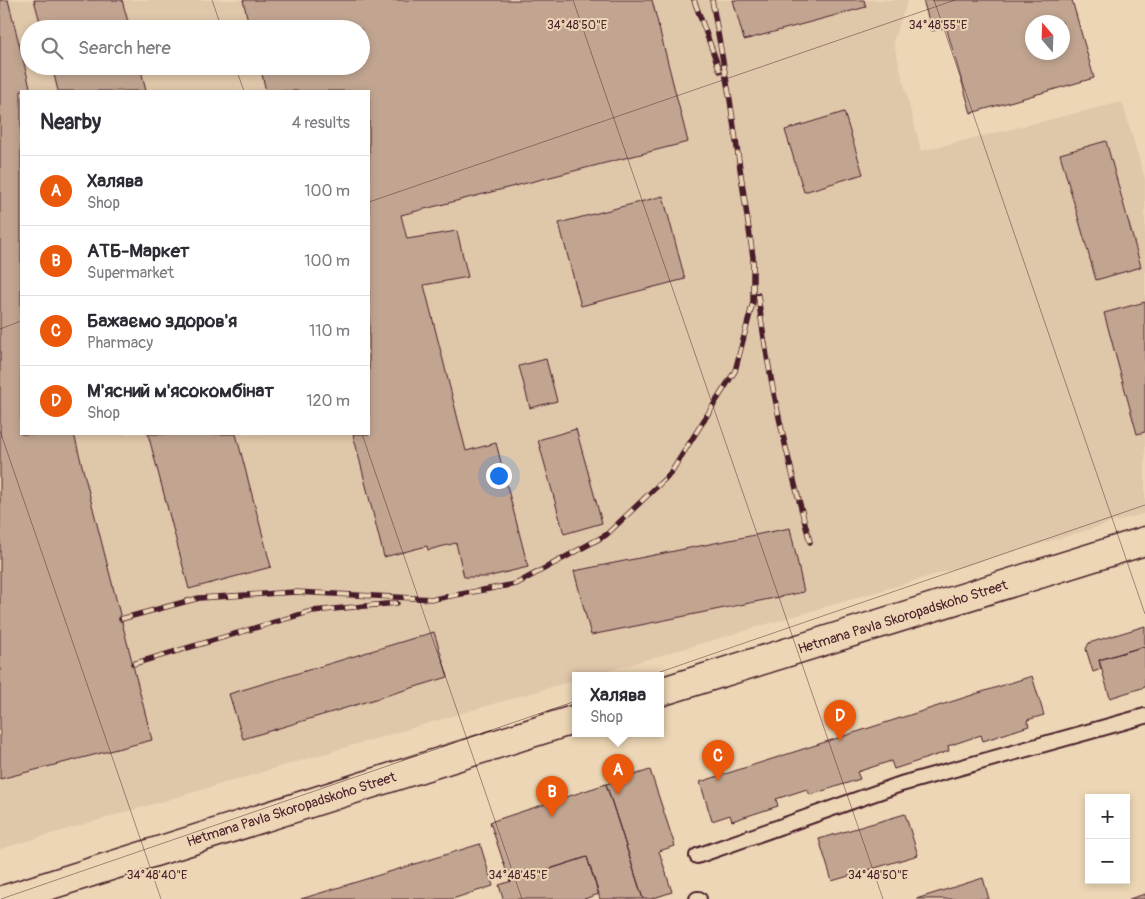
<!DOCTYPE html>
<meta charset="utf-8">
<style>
:root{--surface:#fff;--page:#f7f7f7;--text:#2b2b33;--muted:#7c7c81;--line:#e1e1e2;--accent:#ea580c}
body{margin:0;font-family:Pangolin,sans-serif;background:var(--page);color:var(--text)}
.controls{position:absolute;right:15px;bottom:15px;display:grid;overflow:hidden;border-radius:0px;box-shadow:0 2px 8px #0003}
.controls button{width:45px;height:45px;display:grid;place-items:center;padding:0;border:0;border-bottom:1px solid var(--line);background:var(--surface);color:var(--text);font:25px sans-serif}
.compass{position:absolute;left:1025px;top:15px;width:45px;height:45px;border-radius:50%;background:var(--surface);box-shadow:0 2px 8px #0003;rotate:341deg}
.you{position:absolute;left:498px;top:475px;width:18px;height:18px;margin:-12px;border:4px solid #fff;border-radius:50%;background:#1a73e8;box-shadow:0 0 0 8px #1a73e833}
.badge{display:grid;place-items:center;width:32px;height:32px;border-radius:50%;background:var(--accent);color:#fff;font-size:16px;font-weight:700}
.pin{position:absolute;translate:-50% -41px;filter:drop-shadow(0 1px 2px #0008)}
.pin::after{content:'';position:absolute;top:26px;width:18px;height:15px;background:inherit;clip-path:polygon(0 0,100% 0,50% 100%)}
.popup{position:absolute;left:572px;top:672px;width:92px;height:65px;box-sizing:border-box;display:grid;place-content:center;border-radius:0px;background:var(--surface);filter:drop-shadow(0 1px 4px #0005);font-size:16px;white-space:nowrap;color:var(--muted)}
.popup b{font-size:19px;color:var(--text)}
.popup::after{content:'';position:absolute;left:50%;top:100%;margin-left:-10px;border:10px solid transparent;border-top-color:var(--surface)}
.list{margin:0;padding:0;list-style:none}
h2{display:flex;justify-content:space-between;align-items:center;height:65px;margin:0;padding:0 20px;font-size:21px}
h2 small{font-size:16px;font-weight:400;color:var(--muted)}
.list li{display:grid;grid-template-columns:32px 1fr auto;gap:15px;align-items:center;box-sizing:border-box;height:70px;padding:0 20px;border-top:1px solid var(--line)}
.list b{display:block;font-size:19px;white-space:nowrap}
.list p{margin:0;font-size:16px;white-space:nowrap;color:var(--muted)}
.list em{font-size:16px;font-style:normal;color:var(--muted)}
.icon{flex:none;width:28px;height:28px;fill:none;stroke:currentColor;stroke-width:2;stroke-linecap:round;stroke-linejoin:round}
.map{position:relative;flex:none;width:1145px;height:899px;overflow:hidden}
.search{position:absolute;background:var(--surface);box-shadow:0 2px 8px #0003;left:20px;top:20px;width:350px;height:55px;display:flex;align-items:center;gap:12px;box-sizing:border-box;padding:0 18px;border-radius:28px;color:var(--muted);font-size:19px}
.panel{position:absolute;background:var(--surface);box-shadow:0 2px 8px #0003;left:20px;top:90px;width:350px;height:345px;border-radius:0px}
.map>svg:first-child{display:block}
.built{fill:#dfc7aa;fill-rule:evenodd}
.building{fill:#c1a591;stroke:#4a1f2b;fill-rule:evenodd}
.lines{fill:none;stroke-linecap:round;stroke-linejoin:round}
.service-casing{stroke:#4a1f2b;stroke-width:18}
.primary-casing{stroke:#4a1f2b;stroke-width:31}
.service{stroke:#ecd6b5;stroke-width:14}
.primary{stroke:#ecd6b5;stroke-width:28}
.rail-casing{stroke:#4a1f2b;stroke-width:5.5}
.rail{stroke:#ecd6b5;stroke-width:4;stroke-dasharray:11;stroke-linecap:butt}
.ticks{fill:none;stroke:#4a1f2b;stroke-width:1;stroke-opacity:0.45}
.labels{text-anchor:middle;stroke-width:4;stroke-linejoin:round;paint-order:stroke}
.street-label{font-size:14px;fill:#4a1f2b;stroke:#ecd6b5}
.ticks-label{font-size:12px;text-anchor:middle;fill:#4a1f2b;stroke:#ecd6b5;stroke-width:4;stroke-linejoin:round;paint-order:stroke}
</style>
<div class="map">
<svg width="1145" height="899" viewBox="0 0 1145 899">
<rect width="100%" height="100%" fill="#ecd6b5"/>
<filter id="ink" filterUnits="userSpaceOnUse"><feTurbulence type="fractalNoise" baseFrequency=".02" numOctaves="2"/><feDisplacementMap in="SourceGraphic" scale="10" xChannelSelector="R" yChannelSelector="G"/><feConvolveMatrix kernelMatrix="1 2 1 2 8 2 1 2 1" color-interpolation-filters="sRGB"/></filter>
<g filter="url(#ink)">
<path class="built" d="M0,0h908l-15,41 28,110 201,-49 23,77v334l-555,163h-14l-1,4 -575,169zM29,29h332v37h-332zM21,91h348v343h-348z"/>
<path class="building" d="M0,0h8l23,91h-10v343h53l78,306 -152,39z
M34,0h88l8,29h-88z
M243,0h409l36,142 -287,73 6,24 50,-8 11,46 -44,8 42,166 30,-8 32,124 -41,10h-23l-8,-34 -28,7 -1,-4 -43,11 -31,-123h16v-343h-103l-6,-25h101v-37h-111z
M733,0h131l2,7 -122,33z
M923,0h149l22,78 -123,35 -25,-86 -14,4zM1032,22h30v30h-30z
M52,66h88l6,25h-88z
M844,112l19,62 -59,18 -19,-62z
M1106,141l35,126 -45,13 -36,-126z
M663,196l22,83 -104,27 -22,-83z
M1145,302v130l-8,2 -33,-121z
M546,359l11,42 -27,7 -11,-42z
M576,429l26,94 -38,11 -26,-94z
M148,434h88l35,133 -82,22z
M790,528l14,64 -213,43 -17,-64z
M1145,626v20l-46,14 2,9 -8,3 -7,-23 3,-6z
M434,632l14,45 -205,62 -14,-45z
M1145,646v41l-35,11 -11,-38z
M1032,676l12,39 -17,5 2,6 -46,15 -2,-6 -33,11 1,5 -55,18 -3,-8 -34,11 3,7 -50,16 -3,-6 -31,10 2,7 -46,15 -2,-6 -18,6 -12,-39z
M650,770l25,76 -16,5 13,41 -21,7h-8l-37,-115z
M606,784l37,115h-43l-13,-42 -77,25 -20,-60z
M905,814l13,41 -86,26 -13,-42z
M480,844l13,42 -41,13h-151z
M587,857l12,37 -15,5h-81l-4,-14z
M983,878l6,21h-73z
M1145,894v5h-16z"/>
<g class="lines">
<g class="service-casing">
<path id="service" d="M697,856l204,-72 244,-68
M697,899h2"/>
</g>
<g class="primary-casing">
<g id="primary">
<path id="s1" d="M660,692l485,-151"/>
<path id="s2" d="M6,899l570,-180"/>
</g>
</g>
<use href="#service" class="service"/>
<use href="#primary" class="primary"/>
<g class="rail-casing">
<path id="rail" d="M694,0l26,71
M758,295c10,85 30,165 52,247
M121,619l78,-21 96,-6 139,7 82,-15 90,-49 64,-61 65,-103 18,-69v-45l-23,-157 -18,-100
M133,664l179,-53 85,-8"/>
</g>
<use href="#rail" class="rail"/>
</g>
</g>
<path class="ticks" d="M212,0l10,29M573,0l310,899M934,0l211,614M235,66l9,25M369,202l586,-202M0,329l21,-8M0,431l161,468M362,434l160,465M1,899l1144,-394"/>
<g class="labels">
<g class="street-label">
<text dy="5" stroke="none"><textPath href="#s1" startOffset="254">Hetmana Pavla Skoropadskoho Street</textPath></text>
<text dy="5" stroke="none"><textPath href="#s2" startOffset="299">Hetmana Pavla Skoropadskoho Street</textPath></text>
</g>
</g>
<g class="ticks-label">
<text x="938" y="29">34°48'55"E</text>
<text x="577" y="29">34°48'50"E</text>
<text x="157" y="879">34°48'40"E</text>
<text x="518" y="879">34°48'45"E</text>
<text x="878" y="879">34°48'50"E</text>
</g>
</svg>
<div class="controls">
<button>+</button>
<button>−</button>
</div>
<svg class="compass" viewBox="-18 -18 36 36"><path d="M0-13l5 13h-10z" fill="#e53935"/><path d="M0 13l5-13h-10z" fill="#7c7c81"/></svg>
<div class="you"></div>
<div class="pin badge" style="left:618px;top:795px">A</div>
<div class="popup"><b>Халява</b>Shop</div>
<div class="pin badge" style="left:552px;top:817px">B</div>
<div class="pin badge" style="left:718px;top:781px">C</div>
<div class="pin badge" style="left:840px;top:741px">D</div>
<div class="search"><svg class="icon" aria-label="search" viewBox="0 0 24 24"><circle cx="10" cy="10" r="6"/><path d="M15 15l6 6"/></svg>Search here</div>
<section class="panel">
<h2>Nearby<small>4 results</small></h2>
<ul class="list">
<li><span class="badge">A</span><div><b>Халява</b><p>Shop</p></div><em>100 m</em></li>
<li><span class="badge">B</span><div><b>АТБ-Маркет</b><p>Supermarket</p></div><em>100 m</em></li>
<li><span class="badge">C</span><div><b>Бажаємо здоров'я</b><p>Pharmacy</p></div><em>110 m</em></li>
<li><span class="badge">D</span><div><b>М'ясний м'ясокомбінат</b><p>Shop</p></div><em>120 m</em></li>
</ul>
</section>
</div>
